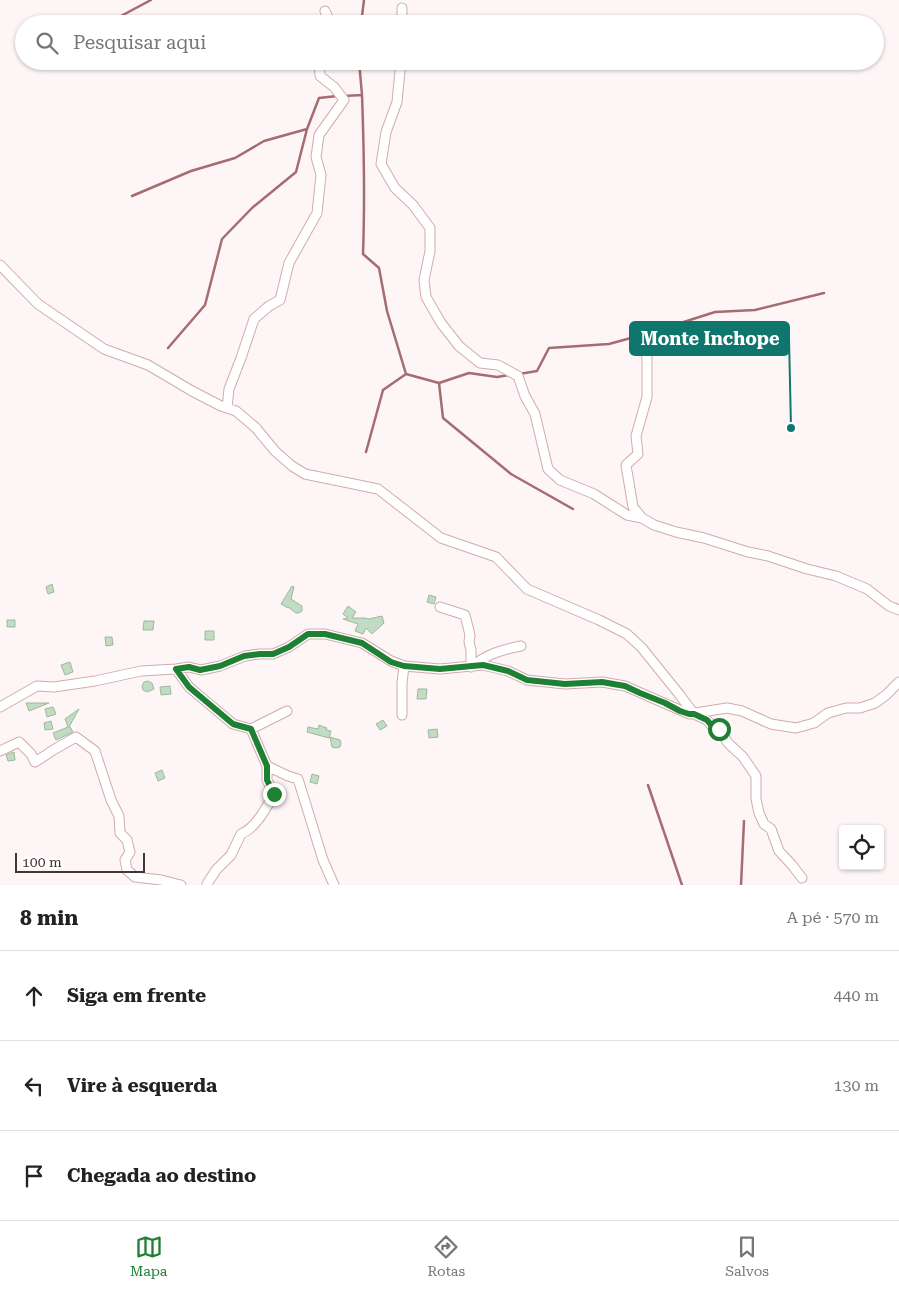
<!DOCTYPE html>
<html lang="pt">
<meta charset="utf-8">
<style>
:root{--surface:#fff;--page:#f6f6f6;--text:#222;--muted:#767676;--line:#e0e0e0;--accent:#1e8033}
body{margin:0;font-family:"Roboto Serif",serif;background:var(--page);color:var(--text)}
.controls{position:absolute;right:15px;bottom:15px;display:grid;overflow:hidden;border-radius:5px;box-shadow:0 1px 4px #0004}
.controls button{width:45px;height:45px;display:grid;place-items:center;padding:0;border:0;border-bottom:1px solid var(--line);background:var(--surface);color:var(--text);font:25px sans-serif}
.scale{position:absolute;left:15px;bottom:12px;width:130px;box-sizing:border-box;padding-left:5px;border:2px solid #453536;border-top:0;font-size:14px;line-height:18px;white-space:nowrap;color:#453536;-webkit-text-stroke:4px #fff;paint-order:stroke}
.stop{position:absolute;width:15px;height:15px;margin:-11px;border:4px solid #1e8033;border-radius:50%;background:#fff}
.stop.end{background:#1e8033;border-color:#fff;box-shadow:0 1px 5px #0008}
.list{margin:0;padding:0;list-style:none}
h2{display:flex;justify-content:space-between;align-items:center;height:65px;margin:0;padding:0 20px;font-size:21px}
h2 small{font-size:16px;font-weight:400;color:var(--muted)}
.list li{display:grid;grid-template-columns:32px 1fr auto;gap:15px;align-items:center;box-sizing:border-box;height:90px;padding:0 20px;border-top:1px solid var(--line)}
.list b{display:block;font-size:19px;white-space:nowrap}
.list em{font-size:16px;font-style:normal;color:var(--muted)}
.icon{flex:none;width:28px;height:28px;fill:none;stroke:currentColor;stroke-width:2;stroke-linecap:round;stroke-linejoin:round}
.map{position:relative;flex:none;width:899px;height:885px;overflow:hidden}
.search{position:absolute;background:var(--surface);box-shadow:0 1px 4px #0004;left:15px;right:15px;top:15px;height:55px;display:flex;align-items:center;gap:12px;box-sizing:border-box;padding:0 18px;border-radius:28px;color:var(--muted);font-size:19px}
.sheet{height:335px;background:var(--surface)}
nav{display:flex;justify-content:space-around;align-items:center;box-sizing:border-box;height:70px;border-top:1px solid var(--line);background:var(--surface);font-size:14px;color:var(--muted)}
nav a{display:grid;justify-items:center;gap:2px}
nav .on{color:var(--accent)}
.map>svg:first-child{display:block}
.lines{fill:none;stroke-linecap:round;stroke-linejoin:round}
.stream{stroke:#a56c71;stroke-width:2.5}
.building{fill:#c1dcc3;stroke:#9eb89f}
.street-casing{stroke:#d1abad;stroke-width:11}
.street{stroke:#fff;stroke-width:9}
.route{stroke:#1e8033;stroke-width:6}
.leader{fill:none;stroke:#0f766e;stroke-width:2}
.callout-dot{fill:#0f766e;stroke:#fff;stroke-width:2}
.callout{fill:#0f766e;stroke:#0f766e;stroke-width:2}
.callout-label{font-size:18px;text-anchor:middle;font-weight:bold;fill:#fff}
</style>
<div class="map">
<svg width="899" height="885" viewBox="0 0 899 885">
<rect width="100%" height="100%" fill="#fef6f6"/>
<g class="lines">
<path class="stream" d="M108,24l13,-8 30,-16
M361,24l3,-24
M362,95c2,53 3,105 1,159l16,14 8,43 19,63 -23,16 -17,62
M343,96l19,-1 -3,-34
M132,196l59,-25 44,-13 29,-17 43,-12
M643,335l72,-23 40,-2 69,-17
M168,348l37,-43 17,-66 30,-31 44,-36 11,-43 12,-31 18,-2
M406,374l33,9 4,35 68,56 62,35
M519,374l18,-3 12,-23 60,-4 29,-8
M439,383l30,-10 28,4 12,-2
M648,785l34,100
M741,885l3,-64"/>
</g>
<path class="building" d="M52,584l2,8 -6,2 -2,-7z
M292,586l2,1 -3,12 11,7v5l-3,2h-3l-8,-6v1l-7,-4z
M429,595l7,2 -2,7 -7,-2z
M348,606l8,6 -4,6h13l4,1 13,-3 2,7 -12,11 -6,-6 -3,6 -8,-3 3,-7 -15,-5 5,-1 -5,-4z
M7,620h8v7h-8z
M144,621h10l-1,9h-10z
M205,631h9v9h-9z
M105,637h7l1,8 -7,1z
M70,662l3,10 -8,3 -4,-10z
M148,681l4,2 2,6 -7,3 -4,-2 -1,-4 2,-4z
M170,686l1,8 -10,1 -1,-8z
M418,689h9l-1,10h-9z
M26,703h23l-20,8z
M53,707l3,7 -9,3 -2,-8z
M79,709l-10,18h1l3,5 -17,8 -3,-7 15,-6 -3,-8z
M383,720l4,6 -7,4 -4,-6z
M51,721l2,8 -8,1 -1,-7z
M319,725l8,3 -1,2 5,1 -2,7 -22,-6 1,-5 10,2z
M437,729l1,8 -9,1 -1,-8z
M330,737l10,3 1,3 -1,4 -4,1 -4,-1z
M14,752l1,8 -7,1 -2,-6z
M162,770l3,8 -7,3 -3,-8z
M312,774l7,2 -2,8 -7,-2z"/>
<g class="lines">
<g class="street-casing">
<path id="street" d="M325,11l6,13
M402,24v-16
M401,61l-4,41 -11,30 -5,32 14,24 18,17 17,23v23l-6,29 2,17 15,26 18,23 21,17 18,2 20,11 7,20 10,18 13,55 12,11 34,14 33,21 15,3
M0,265l38,39 66,45 44,16 44,26 29,15 15,5 20,17 19,23 17,15 13,8 73,15 63,49 55,19 31,32 72,31 28,14 15,14 37,46 15,20 13,6 5,6 7,3 9,14 15,14 13,19v23l3,14 5,11 7,5 8,22 13,14 10,13
M641,334l6,24v39l-11,39 2,18 -12,11 7,42 9,11 12,7 22,7 28,6 44,14 20,4 39,13 29,7 31,13 22,17 10,4
M227,408l2,-19 12,-31 13,-39 15,-13 11,-6 9,-37 28,-50 4,-38 -5,-18 3,-22 25,-35 -10,-13 -14,-11 -1,-15
M440,607l25,8 5,20 -1,7 2,8v17
M471,667c16,-13 30,-17 50,-21
M176,669l13,18 44,37 18,5 36,-18
M0,707l37,-21 17,1 41,-6 46,-10 35,-2 13,-2 12,3 19,-4 25,-10 14,-2h14l16,-7 19,-13h17l37,9 29,18 13,5 36,3 43,-4 25,6 19,9 38,4 37,-2 23,4 64,28 38,-6 15,3 29,13 25,4 18,-5 14,-10 18,-5h14l15,-5 11,-8 13,-13
M402,715v-32l2,-17
M251,729l16,37 21,10 10,3 25,81 11,25
M0,751l19,-9 12,12 4,8 20,-13 21,-12 19,14 16,49 8,16 1,17 7,7 3,12 -5,8 2,10 8,7 26,3 20,5
M207,884l9,-14 15,-15 10,-21c15,-6 25,-26 33,-40l-7,-14v-14"/>
</g>
<use href="#street" class="street"/>
</g>
<g class="lines">
<path class="route" d="M274,794l-7,-14v-14l-16,-37 -18,-5 -44,-37 -13,-18 13,-2 11,3 20,-4 24,-10 16,-2h13l16,-7 19,-13h17l37,9 29,19 13,4 36,3 43,-4 25,6 19,9 38,4 37,-2 23,4 15,7 25,10 15,8 9,3h5l13,6 5,6 7,3"/>
</g>
<path class="leader" d="M791 428L789 338"/>
<circle class="callout-dot" cx="791" cy="428" r="5"/>
<rect class="callout" x="630" y="322" width="159" height="33" rx="5"/>
<g class="callout-label">
<text x="710" y="345">Monte Inchope</text>
</g>
</svg>
<div class="controls">
<button><svg class="icon" aria-label="locate" viewBox="0 0 24 24"><circle cx="12" cy="12" r="6"/><path d="M12 2v4M12 18v4M2 12h4M18 12h4"/></svg></button>
</div>
<div class="scale">100 m</div>
<div class="stop" style="left:719px;top:729px"></div>
<div class="stop end" style="left:274px;top:794px"></div>
<div class="search"><svg class="icon" aria-label="search" viewBox="0 0 24 24"><circle cx="10" cy="10" r="6"/><path d="M15 15l6 6"/></svg>Pesquisar aqui</div>
</div>
<section class="sheet">
<h2>8 min<small>A pé · 570 m</small></h2>
<ul class="list">
<li><svg class="icon" aria-label="ahead" viewBox="0 0 24 24"><path d="M12 20V5M6 11l6-6 6 6"/></svg><div><b>Siga em frente</b></div><em>440 m</em></li>
<li><svg class="icon" aria-label="left" viewBox="0 0 24 24"><path d="M17 20v-9H6M10 6l-5 5 5 5"/></svg><div><b>Vire à esquerda</b></div><em>130 m</em></li>
<li><svg class="icon" aria-label="arrive" viewBox="0 0 24 24"><path d="M6 21V4h12l-3 4 3 4H6"/></svg><div><b>Chegada ao destino</b></div></li>
</ul>
</section>
<nav>
<a class="on"><svg class="icon" aria-label="map" viewBox="0 0 24 24"><path d="M3 6l6-2 6 2 6-2v14l-6 2-6-2-6 2zM9 4v14M15 6v14"/></svg>Mapa</a>
<a><svg class="icon" aria-label="directions" viewBox="0 0 24 24"><path d="M12 3l9 9-9 9-9-9zM9 14v-3h6M13 9l2 2-2 2"/></svg>Rotas</a>
<a><svg class="icon" aria-label="saved" viewBox="0 0 24 24"><path d="M7 4h10v16l-5-4-5 4z"/></svg>Salvos</a>
</nav>
